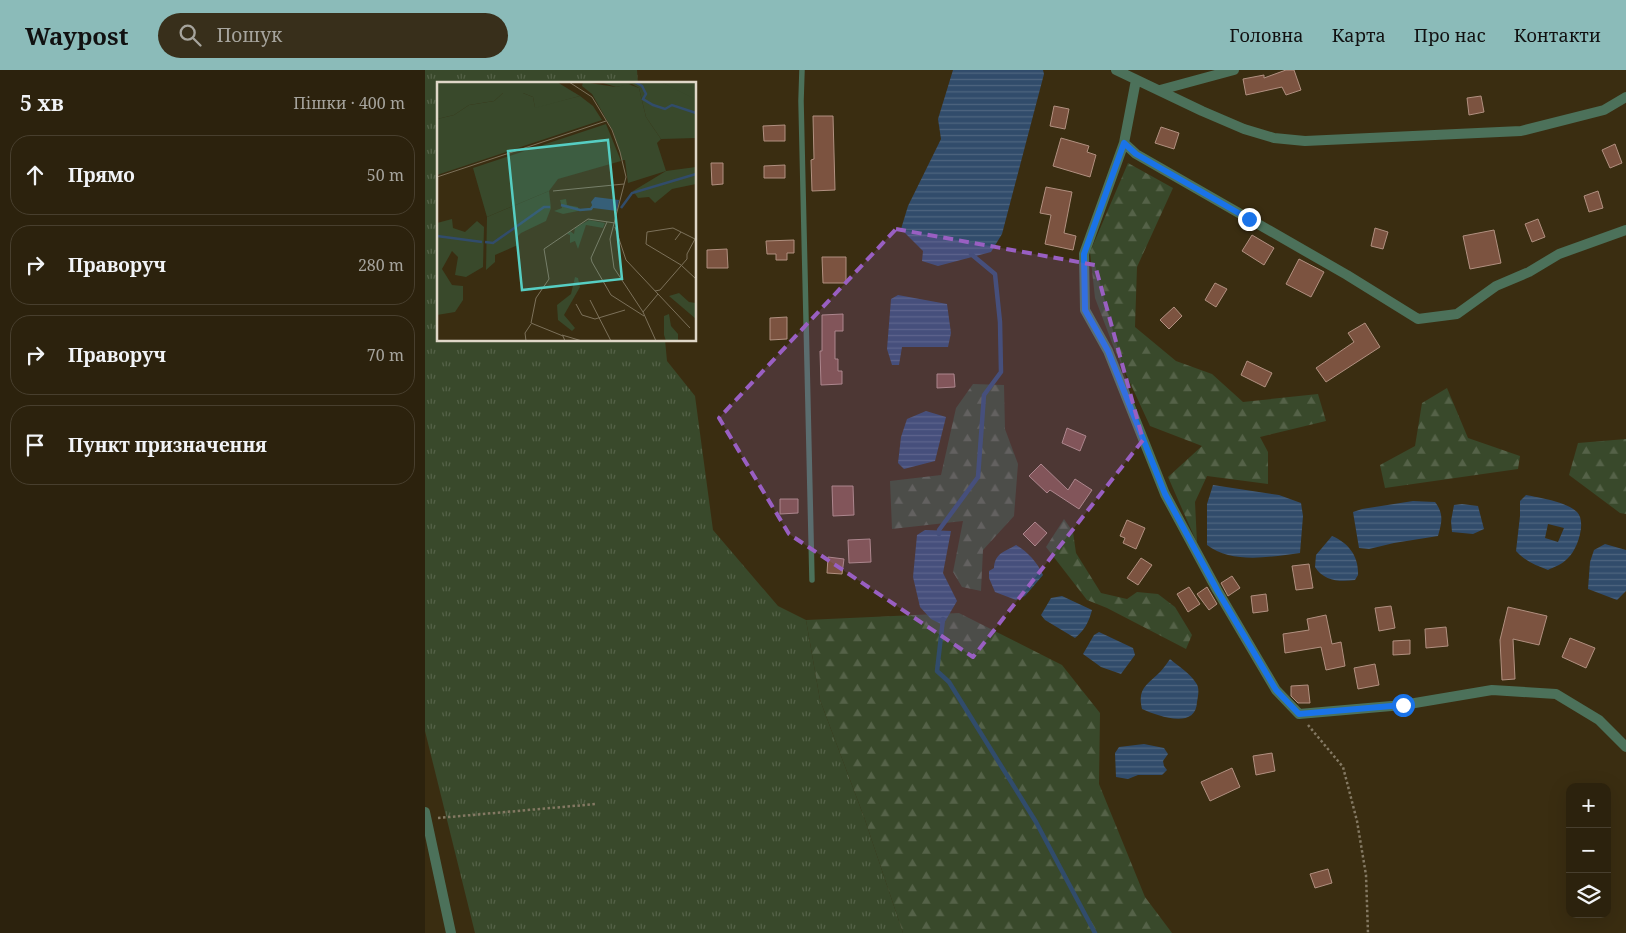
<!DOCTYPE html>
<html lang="uk">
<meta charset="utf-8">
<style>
:root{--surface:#2c220d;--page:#382f1b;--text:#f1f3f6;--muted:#a6a49d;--line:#483f2e;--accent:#8bbbb9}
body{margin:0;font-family:"Noto Serif",serif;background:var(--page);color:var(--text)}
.controls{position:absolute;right:15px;bottom:15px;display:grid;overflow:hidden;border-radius:10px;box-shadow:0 5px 20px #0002}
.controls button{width:45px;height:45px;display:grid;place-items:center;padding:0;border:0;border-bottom:1px solid var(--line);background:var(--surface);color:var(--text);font:25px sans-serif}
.stop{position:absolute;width:15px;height:15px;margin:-11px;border:4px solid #1a73e8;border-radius:50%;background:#fff}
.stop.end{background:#1a73e8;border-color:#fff;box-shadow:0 1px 5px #0008}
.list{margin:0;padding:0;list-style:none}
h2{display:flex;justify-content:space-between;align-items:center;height:65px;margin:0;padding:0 20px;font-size:21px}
h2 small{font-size:16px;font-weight:400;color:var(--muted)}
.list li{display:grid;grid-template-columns:32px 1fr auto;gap:15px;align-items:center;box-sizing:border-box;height:80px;margin:0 10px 10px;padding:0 10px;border:1px solid var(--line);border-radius:20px}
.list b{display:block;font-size:19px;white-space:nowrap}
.list em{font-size:16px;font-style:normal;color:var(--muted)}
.icon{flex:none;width:28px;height:28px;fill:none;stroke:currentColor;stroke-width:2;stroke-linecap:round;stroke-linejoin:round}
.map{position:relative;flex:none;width:1201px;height:863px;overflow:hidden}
header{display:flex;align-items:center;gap:30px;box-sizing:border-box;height:70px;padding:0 25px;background:var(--accent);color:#111}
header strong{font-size:24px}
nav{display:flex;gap:28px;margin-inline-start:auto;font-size:18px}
.search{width:350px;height:45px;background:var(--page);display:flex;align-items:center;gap:12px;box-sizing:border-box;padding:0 18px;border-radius:28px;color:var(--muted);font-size:19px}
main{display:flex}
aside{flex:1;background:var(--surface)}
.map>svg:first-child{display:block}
.grass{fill:url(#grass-tufts)}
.forest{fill:url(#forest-firs)}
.water{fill:url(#water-rules);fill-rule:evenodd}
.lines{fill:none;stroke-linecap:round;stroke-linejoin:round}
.stream{stroke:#314c6b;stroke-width:4.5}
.building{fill:#7c5340;stroke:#b19080}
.path{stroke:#847963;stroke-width:2.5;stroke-dasharray:2.5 2.5;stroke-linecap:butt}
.service{stroke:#4c715a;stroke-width:5.5}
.minor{stroke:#4c715a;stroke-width:10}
.tertiary{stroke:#4c715a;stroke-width:10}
.route{stroke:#1a73e8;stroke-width:6}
.marked{fill:#995fc2;fill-opacity:0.2;stroke:#995fc2;stroke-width:4;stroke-dasharray:10 6;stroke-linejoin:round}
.inset-river{fill:none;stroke:#314c6b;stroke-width:2.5}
.inset-road{fill:none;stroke:#7c715a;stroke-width:1}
.view{fill:#56cec3;fill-opacity:0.15;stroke:#56cec3;stroke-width:2.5}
.inset-edge{fill:none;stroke:#dfd7c8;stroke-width:2.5}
</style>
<header>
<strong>Waypost</strong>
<div class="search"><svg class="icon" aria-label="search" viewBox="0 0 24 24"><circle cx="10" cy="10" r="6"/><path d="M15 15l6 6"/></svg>Пошук</div>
<nav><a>Головна</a><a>Карта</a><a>Про нас</a><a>Контакти</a></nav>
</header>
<main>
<aside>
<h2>5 хв<small>Пішки · 400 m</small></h2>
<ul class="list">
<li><svg class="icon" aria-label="ahead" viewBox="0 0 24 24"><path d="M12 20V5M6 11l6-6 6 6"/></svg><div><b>Прямо</b></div><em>50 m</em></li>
<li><svg class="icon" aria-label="right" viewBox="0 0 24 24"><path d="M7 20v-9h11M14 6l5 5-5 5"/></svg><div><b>Праворуч</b></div><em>280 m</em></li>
<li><svg class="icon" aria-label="right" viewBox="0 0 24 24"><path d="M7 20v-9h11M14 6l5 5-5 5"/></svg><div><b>Праворуч</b></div><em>70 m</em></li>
<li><svg class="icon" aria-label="arrive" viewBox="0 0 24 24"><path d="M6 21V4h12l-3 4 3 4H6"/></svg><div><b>Пункт призначення</b></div></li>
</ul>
</aside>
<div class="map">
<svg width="1201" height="863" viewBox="0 0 1201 863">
<defs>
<pattern id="grass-tufts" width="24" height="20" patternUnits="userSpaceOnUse" patternTransform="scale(1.25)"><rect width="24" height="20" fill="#39492b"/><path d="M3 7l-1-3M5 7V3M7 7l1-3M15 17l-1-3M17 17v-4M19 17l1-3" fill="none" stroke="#556248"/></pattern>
<pattern id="forest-firs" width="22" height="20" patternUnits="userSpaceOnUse" patternTransform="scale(1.25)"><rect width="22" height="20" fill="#39492b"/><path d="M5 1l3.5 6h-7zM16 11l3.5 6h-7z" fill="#556248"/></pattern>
<pattern id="water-rules" width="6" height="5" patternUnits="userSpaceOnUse" patternTransform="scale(1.25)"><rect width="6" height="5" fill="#314c6b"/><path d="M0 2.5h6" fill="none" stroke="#4e657f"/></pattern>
</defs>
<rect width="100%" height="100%" fill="#3a2d11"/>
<path class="grass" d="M0,0h212l1,14h-199v256h226l2,21 28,35 18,134 65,76 28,14 14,80 44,117 39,116h-428l-50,-202z"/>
<path class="forest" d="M703,93l45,25 -36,79 -2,60 41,34 36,13 31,28 75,-8 8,27 -66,16 8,15v32l-61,-8 -12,26 2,41 -29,-66 34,-31 -52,-20 -36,-78 -19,-50 -5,-46z
M548,314l31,1 1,44 13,35 -4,52 -31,34 -2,41 -19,-4 -9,-15 10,-51 -71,8 -2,-48 51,-6 15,-67z
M1022,318l21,50 52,18 -2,13 -133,19 -5,-23 35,-19 7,-43z
M1201,369v75l-6,-1 -51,-38 9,-32z
M639,449l9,13 3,21 25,40 26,6 10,-7 21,2 17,13 17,28 -6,14 -79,-41 -20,-8 -41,-53z
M534,543l103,52 38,48 -1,71 46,113 27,36h-269l-39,-116 -44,-117 -14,-80z"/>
<path class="water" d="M528,0h90l1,4 -42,160 -11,18 -53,14 -16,-5 1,-10 -22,-22 7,-23 33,-67 -3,-20z
M473,225l49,9 4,29 -3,14h-46l-3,18h-7l-5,-16 4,-50z
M501,341l20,6 -11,44 -31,8 -6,-6 3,-26 6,-18z
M788,415l66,10 22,8 2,13 -3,37c-29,4 -69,11 -93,-8v-41z
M1101,425c15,3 41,7 51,17 10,10 0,38 -9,46 -5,6 -14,9 -20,12 -13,-5 -23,-9 -32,-19l4,-35v-15zM1123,454l16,4 -6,14 -13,-4z
M988,431l22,1c9,12 7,20 3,34l-44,7 -25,6 -10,-1 -6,-36 9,-3z
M1037,434l16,2 6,23 -11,5 -21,-2 -1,-11 3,-16z
M500,460l26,1 -8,42 14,28 -14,24 -12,-6 -11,-12 -7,-30 4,-42z
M907,466c17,7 27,21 26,39l-3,5c-16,2 -31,1 -40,-13l1,-12z
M1180,474l21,6v41l-9,9 -29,-11 2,-27 4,-12z
M591,475c12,7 21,17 27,30l-18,21 -9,4 -21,-8 -6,-14v-7l5,-3c1,-15 10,-16 22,-23z
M637,526l30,14c-3,12 -8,21 -17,28l-30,-18 -4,-5 10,-17z
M674,562l34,16 2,7 -14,19 -20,-7 -18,-13 11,-19z
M745,589c8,7 21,15 26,24 4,5 2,13 1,19 -1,28 -39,14 -55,7 -5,-21 5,-24 18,-37 4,-4 7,-9 10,-13z
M719,674l20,4 4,6 -5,7 1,5 3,4 -5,5h-24l-10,4 -12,-2 -1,-24 4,-6z"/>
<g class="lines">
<path class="stream" d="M514,464v-4l39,-53 6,-82 17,-23 -1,-50 -5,-48 -24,-20
M518,549l-6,52 12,11 87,140 59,111"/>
</g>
<path class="building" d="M861,0h8l7,20 -15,5 -4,-8 -36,8 -3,-16 21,-4v3z
M1056,26l3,16 -15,3 -2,-17z
M629,36l15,3 -4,20 -15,-3z
M388,46h20l2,74 -23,1 -1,-31 3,-1z
M360,55v16h-21l-1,-15z
M736,57l18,6 -5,16 -19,-6z
M636,68l28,8 -2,6 9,3 -6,22 -37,-11z
M1190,74l7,19 -12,5 -8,-18z
M286,93h12v21l-11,1z
M360,95v13h-21v-12z
M621,117l26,5 -8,41 12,3 -3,14 -28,-6 6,-29 -11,-2z
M1173,121l5,17 -14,4 -5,-16z
M1113,149l7,18 -13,5 -7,-18z
M950,158l13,4 -5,17 -12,-3z
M1069,160l7,33 -31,6 -7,-33z
M827,165l22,13 -10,17 -22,-14z
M369,170v13h-7v7h-11v-6h-9l-1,-13z
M302,179l1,19h-21v-18z
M397,187h24v26h-23z
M874,189l25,13 -13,25 -25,-13z
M790,213l12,6 -11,18 -11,-7z
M749,237l8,9 -13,13 -9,-9z
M418,244v17h-8v28h3v12h4v13l-21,1 -1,-34h2v-36z
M362,247v22l-17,1v-22z
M940,253l15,24 -54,35 -10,-14 38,-26 -6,-9z
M822,291l25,12 -7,14 -24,-12z
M512,304h17l1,13 -18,1z
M642,358l19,8 -6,15 -18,-8z
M616,394l27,26 7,-11 17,11 -13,19 -29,-19 -3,3 -18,-17z
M407,416h21l1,29 -21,1z
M355,429h18v14l-18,1z
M702,450l18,8 -9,21 -13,-6 2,-5 -5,-2z
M610,452l12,11 -12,13 -12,-12z
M445,469l1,23 -22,1 -1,-23z
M403,487l16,2 -2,15 -15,-1z
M716,488l11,7 -14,20 -11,-7z
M884,494l4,24 -17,2 -4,-24z
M807,506l8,12 -12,8 -7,-13z
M764,517l11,17 -12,8 -11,-18z
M782,517l10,17 -8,6 -12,-16z
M841,524l2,17 -15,2 -2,-17z
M966,536l4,22 -16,3 -4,-23z
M1083,537l39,9 -8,29 -26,-6 2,40 -13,1 -2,-40z
M901,545l6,29 9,-2 4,24 -19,4 -5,-23 -36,6 -2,-19 26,-4 -2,-11z
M1021,557l2,19 -22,2 -1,-19z
M1145,568l25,10 -9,20 -24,-11z
M985,570v14l-17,1v-14z
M950,594l4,21 -21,4 -4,-21z
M883,615l2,18h-12l-7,-7v-10z
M847,683l3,18 -19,4 -3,-19z
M807,698l8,19 -30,14 -9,-19z
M903,799l4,14 -17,5 -5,-14z"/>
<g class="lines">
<path class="path" d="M883,655l35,42 14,54 9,54 2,58
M13,748l158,-14"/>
<path class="service" d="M377,0l-1,31 11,479"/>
<path class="minor" d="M691,0l86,41 42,18 30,9 31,3 216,-10 83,-21 22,-13
M711,10l-12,63 -40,111 1,56 23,41 57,143 52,96 59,100 23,24 104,-9 89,-15 64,4 43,26 27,27
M735,20l74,-20
M699,73l12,11 211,121 71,44 39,-5 39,-28 33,-14 30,-18 67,-24"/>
<path class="tertiary" d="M0,742l26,121"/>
</g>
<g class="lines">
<path class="route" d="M824,149l-113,-65 -12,-11 -40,111 1,56 23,41 57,143 52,96 59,100 23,24 104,-9"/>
</g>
<path class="marked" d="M471,159l199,36 48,175 -170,217 -184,-123 -70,-116z"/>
<g transform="translate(12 12)">
<rect width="259" height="259" fill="#3a2d11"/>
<path d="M146,0l33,5 12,-3 11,4 7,29 15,22 -4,4 9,28 -38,12 -3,-23h-3l-9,-29 -21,-37 -10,-8zM224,0h35v18l-15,-6zM66,11h20l10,4 2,10 45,-11 13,10 9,14 -165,55v-56l17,-4 15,-10 25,-4zM169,42l15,37 -63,18 -9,12 -62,26 -14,-49z" fill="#39492b"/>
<path d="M0,0h120l23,14 -45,12 -2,-11 -10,-4h-20l-9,8 -25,4 -15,10 -17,4zM163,0h61l32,16 3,2v38l-35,1 -15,-22 -7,-29 -7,-4 -16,3zM259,85v17l-24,5 -17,14 -6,-6 -11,1 -5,-7 33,-20zM112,109l2,17 -5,13 -25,12 -5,5 2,7 -23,10v7l-9,8 1,-53zM129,117l1,6 11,2v4l-15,3 -9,-3 8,-3 -2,-8zM15,137l1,9 12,4 12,-11 7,6 -1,40 -17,10 -11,-2 3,-18 -6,-6 -10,18 10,16 11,1v14l-8,12 -18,3v-92zM152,138l16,3 -2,5 -17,-3 -8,24 -3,-8 -5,2v-8l-3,-1 3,-3 4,3 1,-6zM138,195l3,1 2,9 -16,28 11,13 -3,3 -14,-11 -1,-15 14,-11zM242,211l10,9 7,1v16l-27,-23zM232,232l2,12 7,8v7h-12l-2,-6v-19z" fill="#39492b"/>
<path d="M158,115l24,3 -2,11 -24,-3 -2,-6z" fill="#314c6b"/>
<path class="inset-river" d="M198,0l7,4 4,8 -3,5 10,6 12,4 7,-4 24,8M124,123l19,5 11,-1 3,-4M184,126l11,-15 64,-19M0,154l45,6M48,160l8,1 51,-36h6"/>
<path class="inset-road" d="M132,0l23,15 20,33 8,22 6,25 -16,62 4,29 29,44 13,29M0,95l169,-56M116,109l71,-7M170,140l-16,36 1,4 19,33 33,21M178,145l11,33 64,68M244,150l-8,-4 -26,4 -1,12 35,21 15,14M218,209l5,-1 27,-31v-5l8,-15 -14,-7 -6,8M153,218l21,41M139,222l6,11 13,4 30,-9M206,230l15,-18M125,253l20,6M89,259l-1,-8 6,-9M128,259l-2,-5 -32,-13 5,-25 13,-19 -5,-30 44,-30 27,4"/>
<path class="view" d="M171,58l14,139 -100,11 -14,-139z"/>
<rect width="259" height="259" class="inset-edge"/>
</g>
</svg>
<div class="controls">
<button>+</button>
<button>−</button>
<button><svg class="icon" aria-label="layers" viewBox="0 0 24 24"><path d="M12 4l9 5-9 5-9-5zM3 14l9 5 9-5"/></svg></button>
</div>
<div class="stop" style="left:978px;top:635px"></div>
<div class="stop end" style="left:824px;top:149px"></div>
</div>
</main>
